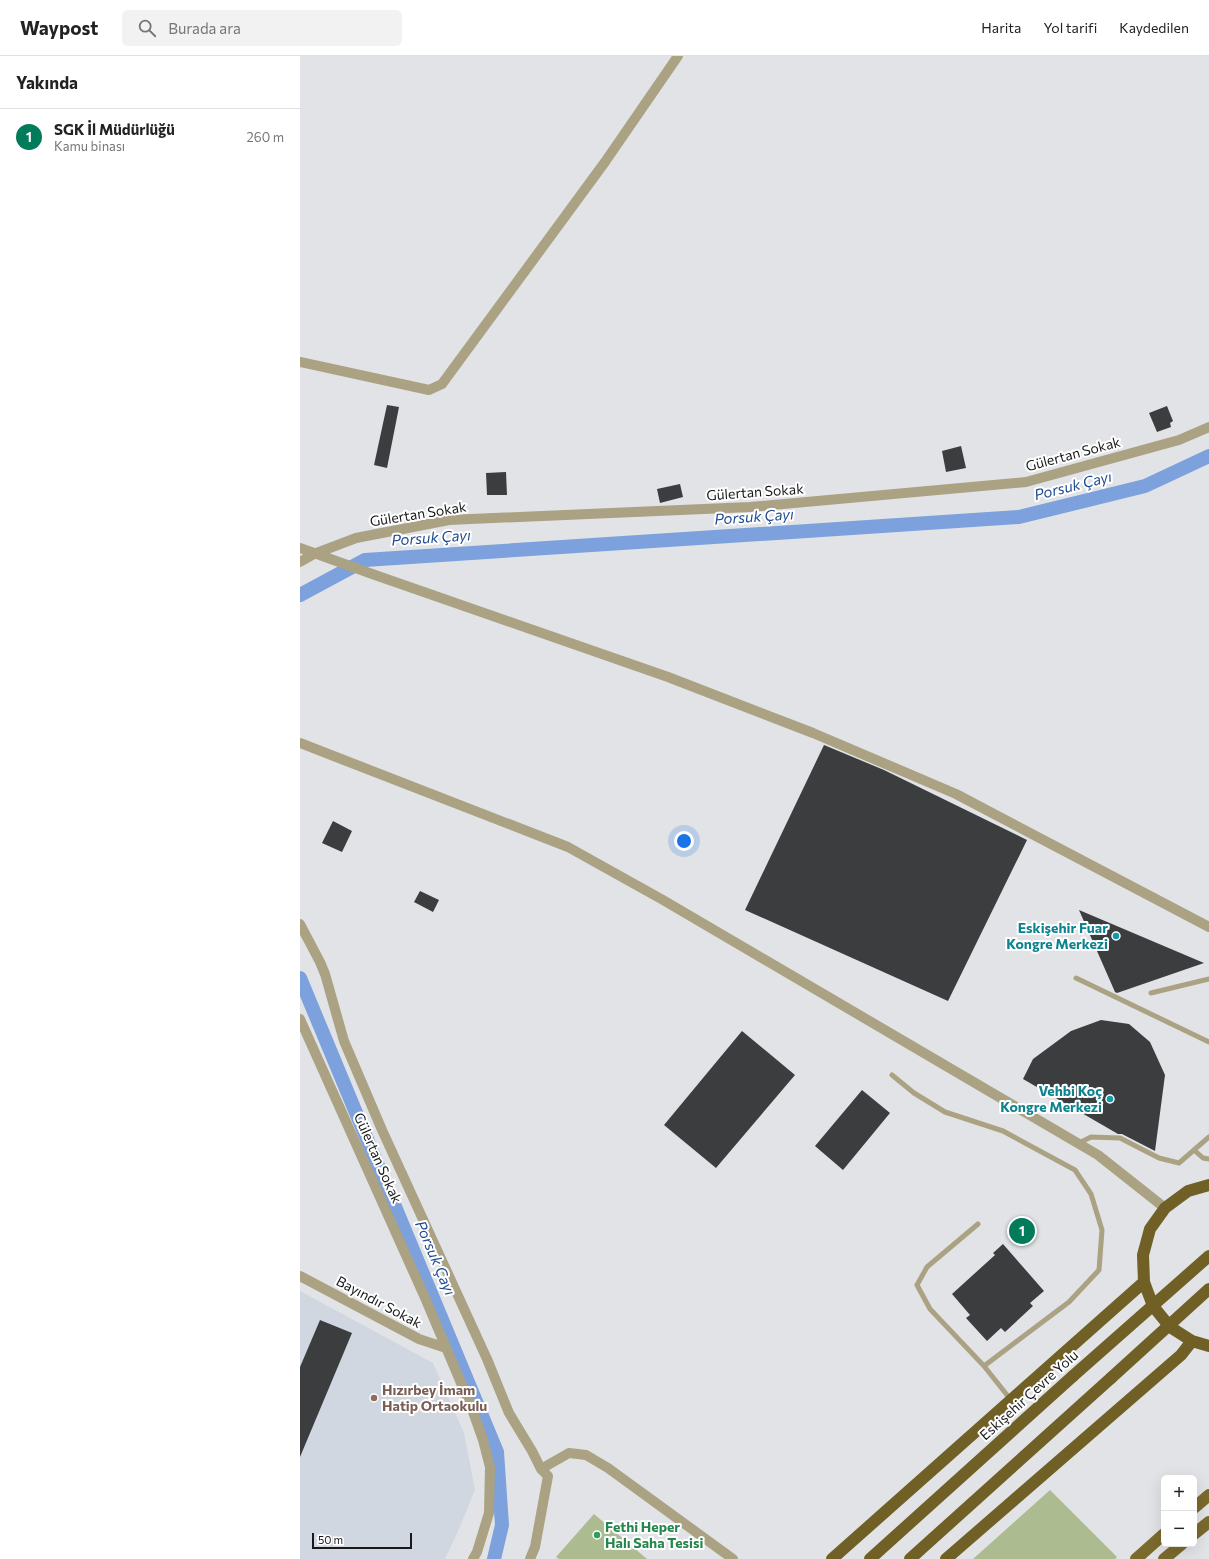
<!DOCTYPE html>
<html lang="tr">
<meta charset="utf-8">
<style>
:root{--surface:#fff;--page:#f2f2f2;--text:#222;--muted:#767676;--line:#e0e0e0;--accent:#017b59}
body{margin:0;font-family:Commissioner,sans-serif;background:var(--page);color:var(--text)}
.controls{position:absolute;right:12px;bottom:12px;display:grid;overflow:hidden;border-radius:6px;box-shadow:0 4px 16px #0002}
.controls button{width:36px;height:36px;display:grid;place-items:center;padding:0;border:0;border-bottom:1px solid var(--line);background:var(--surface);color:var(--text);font:20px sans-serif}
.scale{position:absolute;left:12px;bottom:10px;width:100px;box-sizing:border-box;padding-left:4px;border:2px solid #19191a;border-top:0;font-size:11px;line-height:14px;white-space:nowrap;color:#19191a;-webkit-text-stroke:3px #fff;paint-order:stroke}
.you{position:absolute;left:384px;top:785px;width:14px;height:14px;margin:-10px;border:3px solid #fff;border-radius:50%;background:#1a73e8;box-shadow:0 0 0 6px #1a73e833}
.badge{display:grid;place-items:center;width:26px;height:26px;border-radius:50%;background:var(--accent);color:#fff;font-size:13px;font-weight:700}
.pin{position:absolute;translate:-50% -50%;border:2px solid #fff;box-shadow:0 1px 4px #0006}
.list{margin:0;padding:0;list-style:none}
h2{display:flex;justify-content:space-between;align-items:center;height:52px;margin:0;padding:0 16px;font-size:17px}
h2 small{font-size:13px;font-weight:400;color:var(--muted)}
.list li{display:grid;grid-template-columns:26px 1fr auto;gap:12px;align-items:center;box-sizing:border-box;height:56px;padding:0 16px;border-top:1px solid var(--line)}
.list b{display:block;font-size:15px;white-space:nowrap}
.list p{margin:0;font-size:13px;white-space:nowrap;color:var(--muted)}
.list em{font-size:13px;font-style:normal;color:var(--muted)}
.icon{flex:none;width:22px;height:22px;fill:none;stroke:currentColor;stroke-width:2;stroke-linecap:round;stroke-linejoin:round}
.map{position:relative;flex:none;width:909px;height:1503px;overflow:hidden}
header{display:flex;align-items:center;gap:24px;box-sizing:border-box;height:56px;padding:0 20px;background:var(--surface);border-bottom:1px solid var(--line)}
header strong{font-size:19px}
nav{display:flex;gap:22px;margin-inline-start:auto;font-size:14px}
.search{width:280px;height:36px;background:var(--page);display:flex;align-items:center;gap:10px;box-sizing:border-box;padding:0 14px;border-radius:6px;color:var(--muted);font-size:15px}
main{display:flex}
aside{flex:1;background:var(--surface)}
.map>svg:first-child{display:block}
.built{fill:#d1d7e0}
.green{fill:#adbb91}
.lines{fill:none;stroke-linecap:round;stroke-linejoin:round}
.canal{stroke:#7ca1dd;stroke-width:14}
.building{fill:#3b3d3f}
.service{stroke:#aaa283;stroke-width:5}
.minor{stroke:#aaa283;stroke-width:10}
.primary{stroke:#7b6a2e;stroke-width:12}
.trunk{stroke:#706026;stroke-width:12}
.trunk-bridge{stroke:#706026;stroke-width:12}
.culture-dot{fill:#0f9aa8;stroke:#fff;stroke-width:1.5}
.education-dot{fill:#8d6e63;stroke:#fff;stroke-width:1.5}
.leisure-dot{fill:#2e9e5b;stroke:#fff;stroke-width:1.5}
.labels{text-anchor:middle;stroke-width:4;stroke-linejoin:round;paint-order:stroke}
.street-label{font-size:14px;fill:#19191a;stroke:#fff}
.culture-label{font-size:14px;font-weight:bold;fill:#0d838f;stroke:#fff;text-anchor:end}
.education-label{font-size:14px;font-weight:bold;fill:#785e54;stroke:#fff;text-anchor:start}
.leisure-label{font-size:14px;font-weight:bold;fill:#27864d;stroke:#fff;text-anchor:start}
.water-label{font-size:15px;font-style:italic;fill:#1e4a91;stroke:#fff}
</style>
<header>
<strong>Waypost</strong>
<div class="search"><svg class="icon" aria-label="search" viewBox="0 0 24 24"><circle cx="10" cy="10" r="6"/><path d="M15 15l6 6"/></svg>Burada ara</div>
<nav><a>Harita</a><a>Yol tarifi</a><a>Kaydedilen</a></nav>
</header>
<main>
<aside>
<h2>Yakında<small></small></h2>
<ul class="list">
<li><span class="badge">1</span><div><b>SGK İl Müdürlüğü</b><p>Kamu binası</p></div><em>260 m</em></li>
</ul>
</aside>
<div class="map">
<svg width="909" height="1503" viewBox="0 0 909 1503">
<rect width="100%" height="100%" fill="#e1e3e6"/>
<path class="built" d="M0,1235l133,72 31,70 11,57 -17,41 -13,28h-145z"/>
<path class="green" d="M750,1434l67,67 -2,2h-142z
M294,1458l53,45h-88l-3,-2z"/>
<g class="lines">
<path class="canal" d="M0,539l65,-35 654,-43 126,-31 64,-30
M0,922l197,474 5,73 -8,34"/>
</g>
<path class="building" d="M87,349l12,2 -12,61 -13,-3z
M867,350l6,15 -3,2 1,4 -14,5 -8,-19z
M661,390l5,22 -20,4 -4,-21z
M206,416l1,23h-20l-1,-22z
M380,428l3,13 -23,6 -3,-14z
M524,689l60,25 143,70 -79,161 -203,-91z
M33,765l19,10 -10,21 -20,-9z
M120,835l19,9 -6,12 -19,-10z
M779,854l125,53 -87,30 -2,-1z
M801,964l28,4 21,18 15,33 -10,76 -33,-17h-4l-95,-55 10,-20 38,-28z
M442,975l53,44 -79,93 -52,-43z
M562,1034l28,23 -47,57 -28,-24z
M703,1188l41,47 -14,12 3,3 -28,26 -4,-4 -14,13 -21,-23 4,-3 -18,-21 43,-39 -2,-2z
M20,1264l32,13 -52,124v-90z"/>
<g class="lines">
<path class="service" d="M776,922l133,64
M851,937l58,-14
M592,1019l22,18 31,19 58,19 72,39 16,24 11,36 -3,40 -30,32 -85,64
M779,1087l12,-6 29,1 39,20 20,5 30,-26
M894,1094l9,8 6,1
M678,1168l-51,43 -10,18 13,24 54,57 27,34"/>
<path class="minor" d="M0,306l129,28 13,-6 163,-222 73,-106
M0,492l75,27 293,102 145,56 143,61 253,133
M0,506l14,-8 42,-16 93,-18 301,-13 276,-25 153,-42 30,-13
M0,687l268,104 95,53 435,255 67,53
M0,868l20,38 5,12 19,67 38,89 105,229 22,54 23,38 9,18 7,7 -13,71 -5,12
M0,963l126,281 46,109 11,31 7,27 -1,46 -12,39 -4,7
M0,1220l119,63 27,9
M241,1413l28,-16 17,2 22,13 125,91"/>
<path class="primary" d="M894,1452l15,-13
M894,1478l15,-12
M836,1503l28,-25
M864,1503l18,-15"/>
<path class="trunk" d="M909,1129l-21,6 -23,17 -15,21 -7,26 1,27 9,24 17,21 22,14 17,5
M532,1503l312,-277
M570,1503l203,-183
M610,1503l201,-181
M646,1503l235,-204 11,-14"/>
<path class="trunk-bridge" d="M773,1320l136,-120
M811,1322l98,-89"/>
</g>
<g class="culture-dot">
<circle cx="816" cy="880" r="4"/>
<circle cx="810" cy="1043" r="4"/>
</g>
<circle class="education-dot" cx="74" cy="1342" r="4"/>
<circle class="leisure-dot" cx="297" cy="1479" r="4"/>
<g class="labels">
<g class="street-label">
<text transform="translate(773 398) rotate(-15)" y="5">Gülertan Sokak</text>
<text transform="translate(455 436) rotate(-4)" y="5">Gülertan Sokak</text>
<text transform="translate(118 458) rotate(-9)" y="5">Gülertan Sokak</text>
<text transform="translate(78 1102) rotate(66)" y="5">Gülertan Sokak</text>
<text transform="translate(79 1246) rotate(28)" y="5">Bayındır Sokak</text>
<text transform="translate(729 1339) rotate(-42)" y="5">Eskişehir Çevre Yolu</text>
</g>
<g class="culture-label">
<text x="808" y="877">Eskişehir Fuar<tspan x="808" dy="16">Kongre Merkezi</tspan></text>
<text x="802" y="1040">Vehbi Koç<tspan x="802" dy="16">Kongre Merkezi</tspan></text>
</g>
<g class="education-label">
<text x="82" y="1339">Hızırbey İmam<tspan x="82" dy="16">Hatip Ortaokulu</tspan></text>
</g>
<g class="leisure-label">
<text x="305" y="1476">Fethi Heper<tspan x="305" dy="16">Halı Saha Tesisi</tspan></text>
</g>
<g class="water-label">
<text transform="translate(773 430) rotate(-14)" y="5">Porsuk Çayı</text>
<text transform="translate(454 461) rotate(-4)" y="5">Porsuk Çayı</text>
<text transform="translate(131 482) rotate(-4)" y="5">Porsuk Çayı</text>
<text transform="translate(135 1202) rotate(67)" y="5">Porsuk Çayı</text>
</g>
</g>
</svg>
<div class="controls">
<button>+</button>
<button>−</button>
</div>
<div class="scale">50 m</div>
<div class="you"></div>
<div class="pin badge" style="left:722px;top:1175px">1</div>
</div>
</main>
